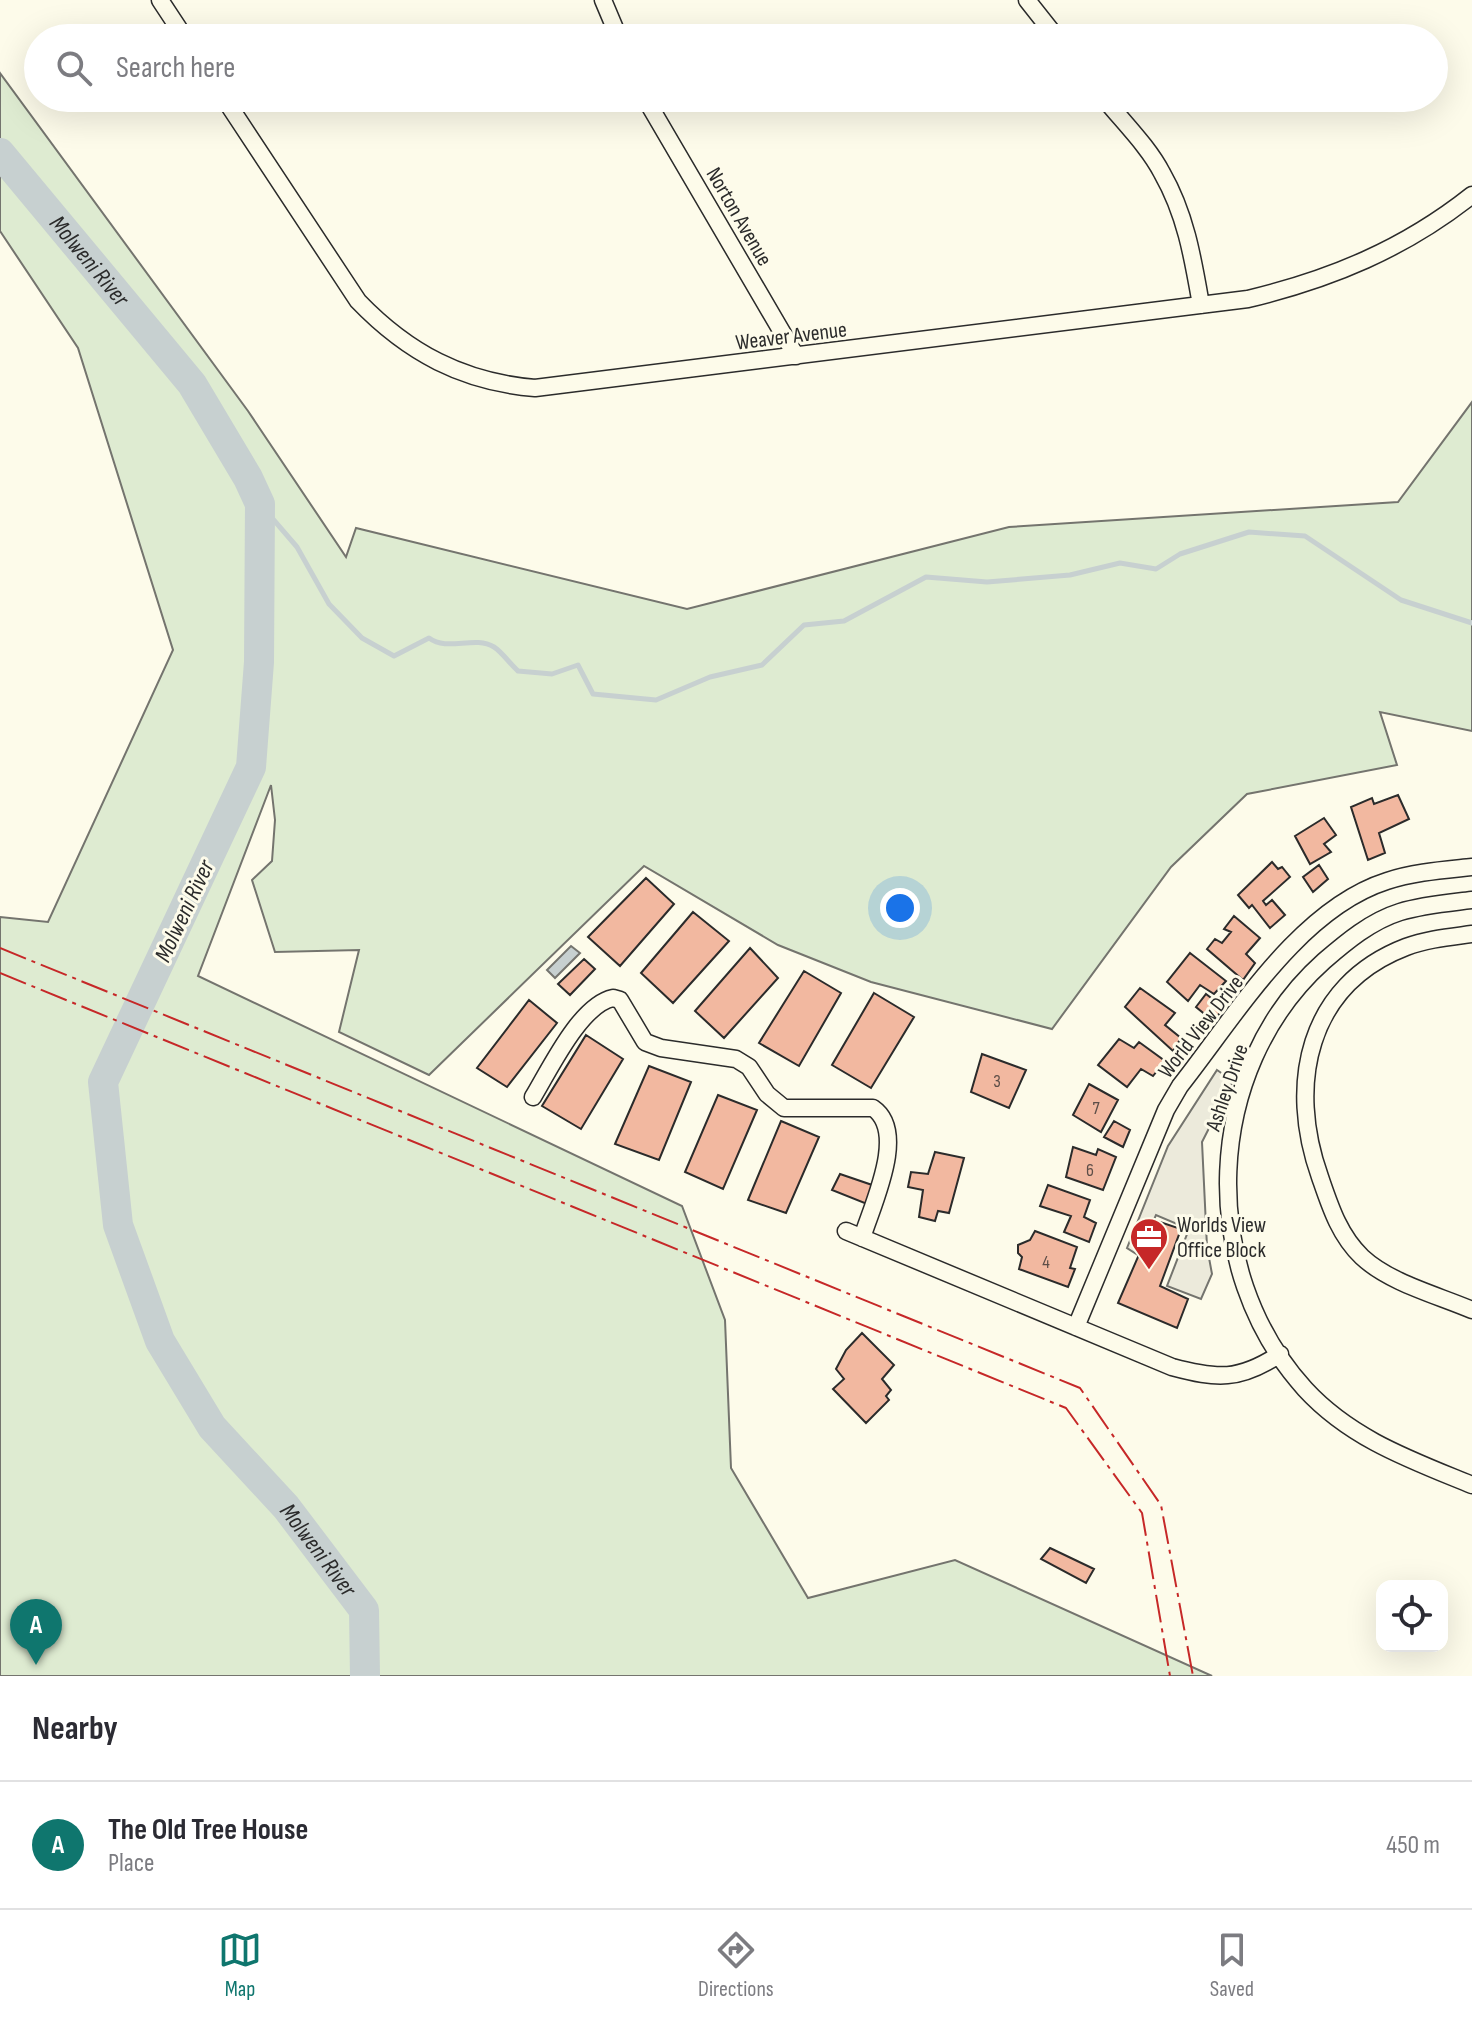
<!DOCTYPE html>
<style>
:root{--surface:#fff;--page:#f2f2f3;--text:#2b2b33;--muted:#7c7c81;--line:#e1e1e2;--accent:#0f766e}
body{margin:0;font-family:"Sofia Sans Condensed",sans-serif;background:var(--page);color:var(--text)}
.controls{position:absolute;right:24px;bottom:24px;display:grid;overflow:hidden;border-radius:16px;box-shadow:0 8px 32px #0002}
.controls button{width:72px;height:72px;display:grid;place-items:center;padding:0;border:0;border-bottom:2px solid var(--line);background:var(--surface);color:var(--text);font:40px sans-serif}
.you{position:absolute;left:900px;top:908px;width:28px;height:28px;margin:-20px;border:6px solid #fff;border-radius:50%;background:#1a73e8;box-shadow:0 0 0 12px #1a73e833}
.badge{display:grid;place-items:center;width:52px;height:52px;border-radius:50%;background:var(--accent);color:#fff;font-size:26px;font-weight:700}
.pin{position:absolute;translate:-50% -66px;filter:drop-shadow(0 2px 4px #0008)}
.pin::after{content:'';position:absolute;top:42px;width:28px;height:24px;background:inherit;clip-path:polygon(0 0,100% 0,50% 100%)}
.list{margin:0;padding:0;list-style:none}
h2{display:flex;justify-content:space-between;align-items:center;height:104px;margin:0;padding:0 32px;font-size:34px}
h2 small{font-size:26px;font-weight:400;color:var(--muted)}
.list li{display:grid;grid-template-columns:52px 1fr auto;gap:24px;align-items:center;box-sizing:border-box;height:128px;padding:0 32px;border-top:2px solid var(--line)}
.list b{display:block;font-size:30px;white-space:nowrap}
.list p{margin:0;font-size:26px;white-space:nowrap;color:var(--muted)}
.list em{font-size:26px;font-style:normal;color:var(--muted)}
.icon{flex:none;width:44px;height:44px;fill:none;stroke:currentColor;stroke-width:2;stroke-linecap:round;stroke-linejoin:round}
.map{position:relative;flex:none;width:1472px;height:1676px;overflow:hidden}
.search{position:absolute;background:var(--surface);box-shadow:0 8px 32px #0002;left:24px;right:24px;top:24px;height:88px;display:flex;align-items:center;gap:20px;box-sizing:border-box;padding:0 28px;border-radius:44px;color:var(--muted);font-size:30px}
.sheet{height:232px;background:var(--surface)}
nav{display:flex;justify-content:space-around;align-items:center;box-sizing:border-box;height:112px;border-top:2px solid var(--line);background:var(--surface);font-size:22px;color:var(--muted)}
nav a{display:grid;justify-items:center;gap:4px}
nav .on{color:var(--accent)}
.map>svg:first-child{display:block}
.green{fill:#deebd1;stroke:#74746e;stroke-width:2}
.parking{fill:#eceadb;stroke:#74746e;stroke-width:2}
.water{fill:#c7d0d0;stroke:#74746e;stroke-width:2}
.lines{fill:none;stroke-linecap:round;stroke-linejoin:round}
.stream{stroke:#c7d0d0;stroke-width:5}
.river{stroke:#c7d0d0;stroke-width:30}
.building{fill:#f2b8a0;stroke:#2b2b2b;stroke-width:2}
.minor-casing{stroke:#2b2b2b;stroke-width:19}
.minor{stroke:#fdfbea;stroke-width:16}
.power{stroke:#c62828;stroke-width:2;stroke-dasharray:28 6 4 6;stroke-linecap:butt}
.labels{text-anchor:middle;stroke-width:6;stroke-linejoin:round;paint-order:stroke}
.number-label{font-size:18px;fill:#5d4e48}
.street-label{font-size:22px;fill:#2b2b2b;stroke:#fdfbea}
.poi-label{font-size:22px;fill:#2b2b2b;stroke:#fdfbea;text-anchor:start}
.water-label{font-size:24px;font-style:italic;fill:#2b2b2b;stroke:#fdfbea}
</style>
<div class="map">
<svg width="1472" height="1676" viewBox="0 0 1472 1676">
<rect width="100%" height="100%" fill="#fdfbea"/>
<path class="green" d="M0,73l248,338 98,146 10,-29 331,81 322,-82 389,-25 74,-100v329l-92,-19 17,53 -150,29 -76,73 -119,162 -181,-47 -93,-37 -134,-79 -215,209 -90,-43 20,-82 -84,2 -23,-72 20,-19 3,-41 -4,-35 -73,191 484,230 43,114 6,148 77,130 147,-38 257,116h-1212v-759l48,5 125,-272 -95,-302 -78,-117z"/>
<path class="parking" d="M1217,1070l16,11 -31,61 5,105 5,27 -11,25 -34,-13 22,-57 -33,-14 -18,40 -11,-7 41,-102z"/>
<path class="water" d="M571,946l9,7 -25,25 -8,-8z"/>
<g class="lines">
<path class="stream" d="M260,504l37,43 32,57 33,34 32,18 35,-18c19,14 45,-3 65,9 8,5 16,17 24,24l34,3 26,-9 15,29 63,6 54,-23 52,-12 42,-40 40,-4 82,-44 61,5 83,-7 50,-12 36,6 24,-15 69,-22 56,4 96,64 71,23"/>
<path class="river" id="s1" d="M0,153l192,231 56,94 12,26 -1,158 -8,105 -148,315 15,143 42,116 52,86 74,80 78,103 1,66"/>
</g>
<path class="building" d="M1398,795l11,24 -30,14 6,20 -17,7 -17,-53 21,-9 2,6z
M1324,818l12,17 -12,9 7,8 -21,12 -15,-28z
M1272,862l6,7 4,-2 8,10 -27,24 3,4 6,-5 13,15 -15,13 -18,-23 -3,3 -11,-13z
M1319,865l9,14 -15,13 -10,-15z
M646,878l28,26 -54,62 -32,-29z
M693,912l36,29 -56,62 -32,-30z
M1234,916l26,22 -14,16 9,9 -12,17 -36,-31 8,-10 7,4 9,-11 -7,-3z
M750,948l28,30 -54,60 -29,-27z
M1190,953l36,28 -12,13 -14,-9 -12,16 -21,-19z
M584,959l11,10 -25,26 -12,-11z
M804,971l37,22 -42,73 -40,-23z
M1140,988l35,25 -10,12 16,13 -8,13 -48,-44z
M874,993l40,24 -43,71 -39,-23z
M1206,994l18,14 -11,13 -17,-14z
M529,1000l28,23 -50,64 -30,-19z
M586,1035l37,24 -42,70 -39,-23z
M1119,1039l15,9 5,-6 26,19 -12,15 -12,-7 -14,18 -29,-22z
M982,1054l44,16 -17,38 -38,-16z
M649,1066l42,16 -32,78 -44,-16z
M1089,1084l29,16 -17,32 -28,-17z
M718,1095l39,15 -34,79 -38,-17z
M781,1121l38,16 -33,76 -38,-13z
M1114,1121l16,9 -7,17 -19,-10z
M1073,1147l23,8 2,-6 18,8 -13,33 -37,-13z
M935,1152l29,6 -15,55 -11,-2 -3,10 -16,-4 4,-27 -15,-3 3,-15 17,2z
M840,1174l38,13 -6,19 -40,-16z
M1048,1185l42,15 -6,17 12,6 -7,19 -25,-10 7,-16 -31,-10z
M1154,1220l27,9 -21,57 28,13 -11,29 -59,-25z
M1035,1231l42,16 -7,21 5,1 -7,18 -49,-18 3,-12 -4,-4v-8l12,-5z
M862,1333l32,32 -12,14 9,11 -5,6 3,4 -23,23 -33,-34 11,-10 -8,-10 10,-19z
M1050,1548l44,21 -8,14 -45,-24z"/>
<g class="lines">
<g class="minor-casing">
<path id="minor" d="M160,0l25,38
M603,0l16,38
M1027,0l30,38
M224,98l134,203c50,52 105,81 177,87l713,-89c83,-20 156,-50 224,-104
M645,98l151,258
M1104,98c19,24 44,48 58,75 24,42 31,86 39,132
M1472,900c-24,3 -49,5 -72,12 -29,9 -54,30 -76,49 -122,109 -127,309 -19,428 46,50 106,71 167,96
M1472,934c-22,3 -45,5 -66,13 -99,38 -119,138 -86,230 10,29 19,58 42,80 28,26 75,38 110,53
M533,1097c17,-28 47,-92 80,-99l7,2 25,42 16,6 75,11 13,8 18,27 17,14h89c35,24 -1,97 -11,130
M846,1231l326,136c45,12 67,14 108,-13
M1076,1327l90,-217 14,-24c56,-71 119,-177 207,-205 27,-9 57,-11 85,-14"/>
</g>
<use href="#minor" class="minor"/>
<path class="power" d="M0,948l1080,440 81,117 32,171
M0,973l1066,435 76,105 28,163"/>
</g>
<defs>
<g id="office-pin" transform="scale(2)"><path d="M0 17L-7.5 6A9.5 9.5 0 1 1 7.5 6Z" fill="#c62828" stroke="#fdfbea"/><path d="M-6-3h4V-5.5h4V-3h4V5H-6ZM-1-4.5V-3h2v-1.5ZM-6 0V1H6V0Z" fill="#fff"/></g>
</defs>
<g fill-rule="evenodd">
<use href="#office-pin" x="1149" y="1237"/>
</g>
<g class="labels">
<g class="number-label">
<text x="997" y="1087">3</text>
<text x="1096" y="1114">7</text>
<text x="1090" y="1176">6</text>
<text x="1046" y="1268">4</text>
</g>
<g class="street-label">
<text transform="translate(740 216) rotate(60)" y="8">Norton Avenue</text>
<text transform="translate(791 335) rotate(-7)" y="8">Weaver Avenue</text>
<text transform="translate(1200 1026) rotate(-52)" y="8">World View Drive</text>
<text transform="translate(1226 1087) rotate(-71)" y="8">Ashley Drive</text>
</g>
<g class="poi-label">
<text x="1177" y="1232">Worlds View<tspan x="1177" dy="25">Office Block</tspan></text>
</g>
<g class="water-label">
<text dy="8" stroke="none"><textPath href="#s1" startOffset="140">Molweni River</textPath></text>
<text transform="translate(184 911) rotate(-65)" y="8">Molweni River</text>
<text dy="8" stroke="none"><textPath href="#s1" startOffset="1580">Molweni River</textPath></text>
</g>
</g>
</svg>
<div class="controls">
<button><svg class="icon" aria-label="locate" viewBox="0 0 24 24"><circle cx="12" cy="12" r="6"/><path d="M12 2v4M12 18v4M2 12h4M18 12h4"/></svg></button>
</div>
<div class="you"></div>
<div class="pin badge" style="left:36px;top:1665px">A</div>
<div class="search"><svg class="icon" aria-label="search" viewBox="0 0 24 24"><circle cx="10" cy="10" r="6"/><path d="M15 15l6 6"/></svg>Search here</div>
</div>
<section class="sheet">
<h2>Nearby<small></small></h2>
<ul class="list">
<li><span class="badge">A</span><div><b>The Old Tree House</b><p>Place</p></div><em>450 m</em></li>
</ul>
</section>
<nav>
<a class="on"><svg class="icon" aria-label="map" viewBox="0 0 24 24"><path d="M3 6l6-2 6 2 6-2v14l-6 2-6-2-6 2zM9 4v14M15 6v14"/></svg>Map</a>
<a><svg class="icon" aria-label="directions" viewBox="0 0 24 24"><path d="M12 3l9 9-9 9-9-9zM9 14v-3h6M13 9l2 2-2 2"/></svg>Directions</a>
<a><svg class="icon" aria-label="saved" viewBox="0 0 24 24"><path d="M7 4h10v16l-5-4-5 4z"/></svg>Saved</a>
</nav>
